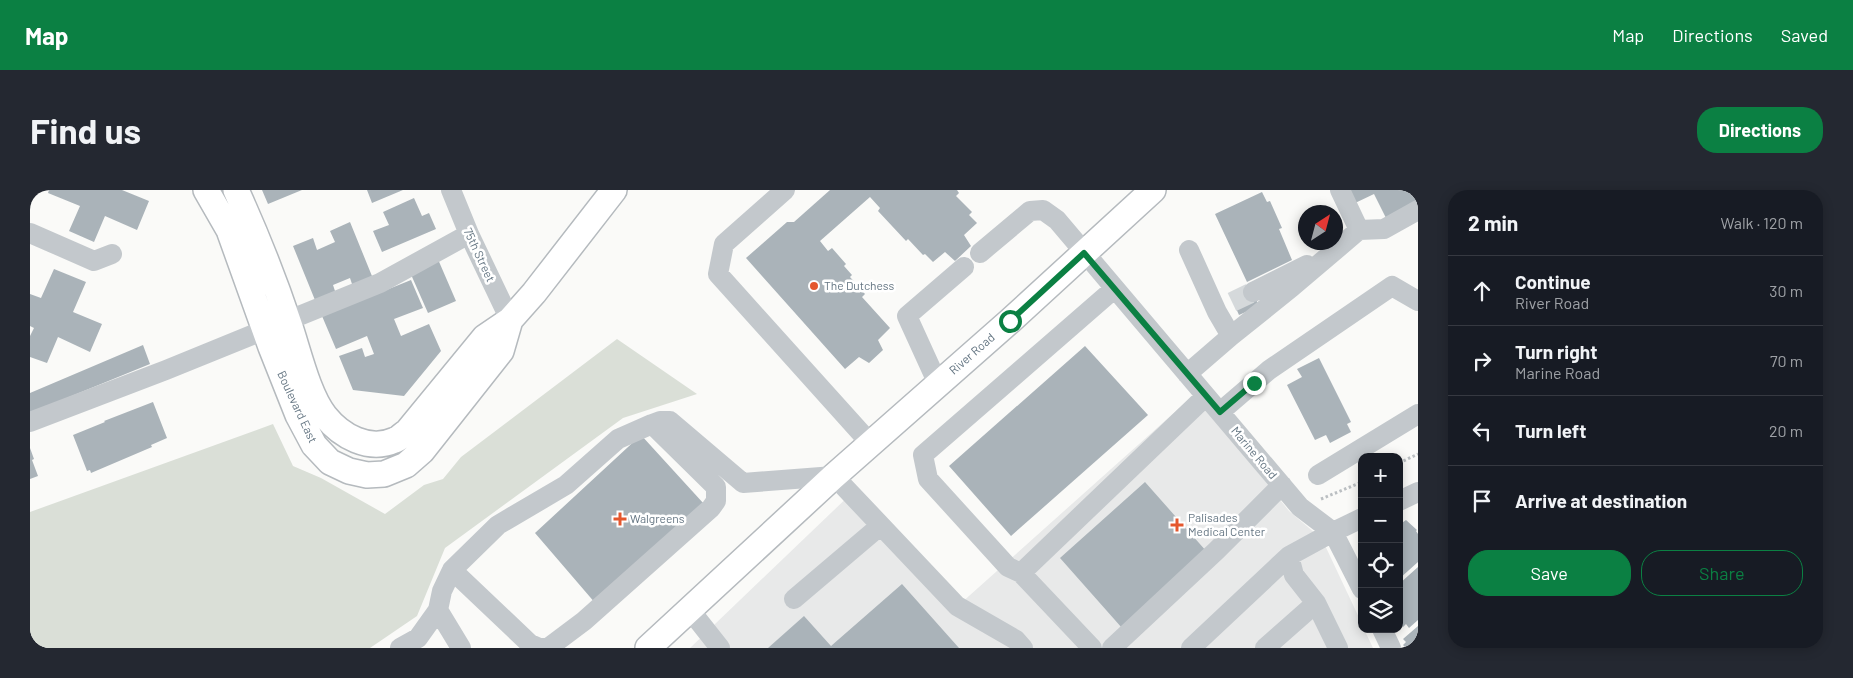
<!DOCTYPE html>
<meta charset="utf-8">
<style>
:root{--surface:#171b24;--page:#242831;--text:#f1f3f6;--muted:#9ea1a6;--line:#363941;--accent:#0b8043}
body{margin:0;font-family:Barlow,sans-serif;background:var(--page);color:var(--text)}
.controls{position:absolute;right:15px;bottom:15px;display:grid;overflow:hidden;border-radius:10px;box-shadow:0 2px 12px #0003}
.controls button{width:45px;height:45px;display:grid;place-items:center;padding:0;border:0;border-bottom:1px solid var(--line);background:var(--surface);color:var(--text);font:25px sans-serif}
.compass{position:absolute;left:1268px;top:15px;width:45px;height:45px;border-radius:50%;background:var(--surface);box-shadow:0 2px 12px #0003;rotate:36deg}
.stop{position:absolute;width:15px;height:15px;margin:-11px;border:4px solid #0b8043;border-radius:50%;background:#fff}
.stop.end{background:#0b8043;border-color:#fff;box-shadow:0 1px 5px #0008}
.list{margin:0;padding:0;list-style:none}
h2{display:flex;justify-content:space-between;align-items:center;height:65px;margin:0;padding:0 20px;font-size:21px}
h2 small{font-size:16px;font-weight:400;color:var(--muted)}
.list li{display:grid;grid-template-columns:32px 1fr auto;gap:15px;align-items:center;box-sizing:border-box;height:70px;padding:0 20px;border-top:1px solid var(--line)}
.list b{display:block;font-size:19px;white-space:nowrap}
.list p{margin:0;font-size:16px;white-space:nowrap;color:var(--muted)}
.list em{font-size:16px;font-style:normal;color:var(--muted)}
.actions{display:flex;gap:10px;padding:15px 20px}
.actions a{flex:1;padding:11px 0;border:1px solid var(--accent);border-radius:20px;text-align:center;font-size:18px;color:var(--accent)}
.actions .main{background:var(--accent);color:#fff}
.icon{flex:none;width:28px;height:28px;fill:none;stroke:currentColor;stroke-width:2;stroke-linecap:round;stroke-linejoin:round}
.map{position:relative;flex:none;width:1388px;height:458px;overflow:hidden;border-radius:20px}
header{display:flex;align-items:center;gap:30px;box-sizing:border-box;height:70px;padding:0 25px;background:var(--accent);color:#fff}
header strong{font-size:24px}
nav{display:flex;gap:28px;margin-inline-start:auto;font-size:18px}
.intro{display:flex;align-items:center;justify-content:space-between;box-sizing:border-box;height:120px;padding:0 30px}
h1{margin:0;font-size:35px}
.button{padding:12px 22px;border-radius:20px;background:var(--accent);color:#fff;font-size:18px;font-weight:700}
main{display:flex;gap:30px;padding:0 30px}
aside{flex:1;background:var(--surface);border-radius:20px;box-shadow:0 2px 12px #0003}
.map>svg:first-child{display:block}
.built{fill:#e8e9e9}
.green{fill:#dadfd7}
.building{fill:#aab3b9}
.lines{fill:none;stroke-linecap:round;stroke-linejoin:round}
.minor-tunnel{stroke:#d5d9db;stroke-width:20;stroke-dasharray:20 10;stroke-linecap:butt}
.major-casing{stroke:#b5babe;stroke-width:28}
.path{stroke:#bbbfc2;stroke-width:3;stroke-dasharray:2.5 2.5;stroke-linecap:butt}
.minor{stroke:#c3c8cc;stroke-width:20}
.major{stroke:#fff;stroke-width:25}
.route{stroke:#0b8043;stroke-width:6}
.poi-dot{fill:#e4572e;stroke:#fff;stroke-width:2}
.labels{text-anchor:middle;stroke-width:5;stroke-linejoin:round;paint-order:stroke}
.street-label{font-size:12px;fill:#657683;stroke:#fff}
.poi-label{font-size:12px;fill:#657683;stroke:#fff;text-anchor:start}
</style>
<header>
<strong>Map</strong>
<nav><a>Map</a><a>Directions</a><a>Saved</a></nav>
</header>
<div class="intro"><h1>Find us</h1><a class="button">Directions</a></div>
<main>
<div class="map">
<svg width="1388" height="458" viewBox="0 0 1388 458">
<rect width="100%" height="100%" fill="#fafaf8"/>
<path class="built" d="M1165,204l94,117 33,28 40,85v5h2l9,19h-683l166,-159 104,115z"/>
<path class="green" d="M587,149l80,55 -74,24 -178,130 -28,68 -47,32h-340v-136l243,-88 20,42 28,12 64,36 39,-29 19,-6 18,-22z"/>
<path class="building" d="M19,0h73l27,11 -12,29 -32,-14 -11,26 -25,-11 11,-25 -32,-13z
M232,0h40l-34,14z
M337,0h36l-31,13z
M800,0h127l2,3 -3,3 16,16 -3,3 8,8 -13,12 7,11 -16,15 -10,-9 -12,10 -8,-8 -2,1 -15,-16 -2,2 -28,-30 2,-3 -10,-11 -50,44 8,10 4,-3 14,16 -2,2 8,9 -2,2 15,17 -3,3 28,31 -12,12 5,10 -14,13 -10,-6 -14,12 -99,-111 41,-36h7z
M1316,0h72v12l-32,16 -12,-24 -21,10z
M1232,2l5,10 3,-1 12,27 -3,1 13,31 -45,22 -32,-68z
M384,8l8,18 7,-3 7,16 -54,23 -9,-21 16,-6 -6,-13z
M320,32l24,59 -20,9 -4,-12 -17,7 4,12 -20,8 -24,-59 20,-8 4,12 18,-8 -5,-11z
M407,67l19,44 -28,12 -19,-43z
M24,79l32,13 -13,30 29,12 -12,28 -32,-15 -11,26 -17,-6v-21l4,-8 -4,-2v-32l11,4z
M381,90l12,28 -29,11 7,17 28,-12 12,27 -37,45 -51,-6 -14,-34 23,-8 3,9 9,-3 -7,-18 -31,13 -14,-33z
M1220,96l9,20 -20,9 -9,-20z
M113,155l7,19 -120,49v-20z
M1055,156l63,69 -137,121 -62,-70z
M1289,168l32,64 -4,2 4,8 -21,11 -4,-8 -11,5 -28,-55 15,-8 -5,-8z
M123,212l14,36 -16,7 1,2 -61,26 -1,-3 -3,1 -14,-36 32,-13 -1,-1z
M611,245l63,69 -108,100 -61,-71z
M0,258l4,11 -2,1 6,16 -8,3z
M1115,292l62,70 -85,76 -62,-70z
M1376,330l11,10 -1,1 2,3v28l-19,17v-54z
M1388,377v53l-9,8 -3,-4 -3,3 -4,-5v-38z
M872,394l57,64h-191l36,-32 27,30z
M1388,436v22h-12l-3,-3 3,-3 -3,-3z"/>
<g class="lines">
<path class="minor-tunnel" d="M1202,112l21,-10"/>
<g class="major-casing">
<path id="major" d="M176,0l23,40 42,117 27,68 16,30 16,17 19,9 18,4 17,-1 22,-9 16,-14 79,-100 9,-31
M206,0c20,44 38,89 53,134 9,26 19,71 36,92 16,20 44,36 70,24 4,-1 8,-6 12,-8l78,-95 25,-17 24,-27 80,-103
M618,458l186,-172 176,-155 143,-131"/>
</g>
<path class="path" d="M1369,273l19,-9
M1291,309l41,-17"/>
<path class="minor" d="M421,0l18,44 41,86
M755,0l-61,54 -6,30 153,170
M1329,40l25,-1 34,-19
M0,43l64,28 18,-7
M950,63l50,-42 13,-1 14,10 243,287 33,25 29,57
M1223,102l54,-27
M1201,146l61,-49 67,-57 -19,-40
M1157,184l44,-38 -14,-24 -28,-62
M908,194l-31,-68 57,-49
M1190,222l49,-42 123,-84 26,15
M0,232l136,-52 214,-87 89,-49
M1288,285l100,-61
M1369,311l19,-9
M1259,366l5,19 22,28 22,45
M422,380l78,74 9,4
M991,383l-13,-6 -80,-88 -5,-24 191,-166
M764,409l86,-73
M660,420l30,38
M1352,439l9,19
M370,458l18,-10 20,-28
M431,458l-23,-38 4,-19 10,-21 46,-45 68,-40 52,-46 34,-15 8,-3h10l73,62 91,-7 123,130 59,34 7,8
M511,458h7l36,-27 127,-113 5,-7v-14l-64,-63
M1062,458l-71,-75 185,-177
M1082,458l104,-97 66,-66
M1161,458l98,-92 44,-24 29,-14
M1235,458l51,-45"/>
<use href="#major" class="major"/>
</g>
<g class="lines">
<path class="route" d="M980,131l74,-68 136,159 34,-29"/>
</g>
<g class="poi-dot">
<circle cx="784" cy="96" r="5"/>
<path d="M587.5 321.5h5v5h5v5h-5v5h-5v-5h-5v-5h5z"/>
<path d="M1144.5 327.5h5v5h5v5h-5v5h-5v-5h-5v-5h5z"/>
</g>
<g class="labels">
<g class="street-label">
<text transform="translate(449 65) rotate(65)" y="4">75th Street</text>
<text transform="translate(942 164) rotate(-41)" y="4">River Road</text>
<text transform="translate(267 217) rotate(65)" y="4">Boulevard East</text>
<text transform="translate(1224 263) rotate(50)" y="4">Marine Road</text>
</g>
<g class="poi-label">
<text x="794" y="100">The Dutchess</text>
<text x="1158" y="332">Palisades<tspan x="1158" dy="14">Medical Center</tspan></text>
<text x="600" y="333">Walgreens</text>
</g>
</g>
</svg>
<div class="controls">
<button>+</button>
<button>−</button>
<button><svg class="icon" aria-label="locate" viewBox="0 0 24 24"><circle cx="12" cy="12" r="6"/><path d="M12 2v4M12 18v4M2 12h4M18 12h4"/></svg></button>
<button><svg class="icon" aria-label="layers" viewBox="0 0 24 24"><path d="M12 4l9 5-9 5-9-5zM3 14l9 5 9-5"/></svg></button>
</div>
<svg class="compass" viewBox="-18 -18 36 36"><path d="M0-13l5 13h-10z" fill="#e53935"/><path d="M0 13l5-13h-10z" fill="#9ea1a6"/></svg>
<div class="stop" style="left:980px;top:131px"></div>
<div class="stop end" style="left:1224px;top:193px"></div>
</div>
<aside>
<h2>2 min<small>Walk · 120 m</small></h2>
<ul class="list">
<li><svg class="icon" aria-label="ahead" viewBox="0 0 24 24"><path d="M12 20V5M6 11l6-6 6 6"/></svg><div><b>Continue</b><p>River Road</p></div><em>30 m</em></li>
<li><svg class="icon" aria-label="right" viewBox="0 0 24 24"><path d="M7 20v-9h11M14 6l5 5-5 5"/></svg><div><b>Turn right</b><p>Marine Road</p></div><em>70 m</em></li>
<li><svg class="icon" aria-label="left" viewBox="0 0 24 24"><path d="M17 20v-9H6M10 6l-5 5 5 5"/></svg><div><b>Turn left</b></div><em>20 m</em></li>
<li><svg class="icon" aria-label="arrive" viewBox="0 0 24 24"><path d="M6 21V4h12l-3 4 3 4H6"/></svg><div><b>Arrive at destination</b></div></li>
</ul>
<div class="actions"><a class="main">Save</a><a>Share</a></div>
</aside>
</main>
